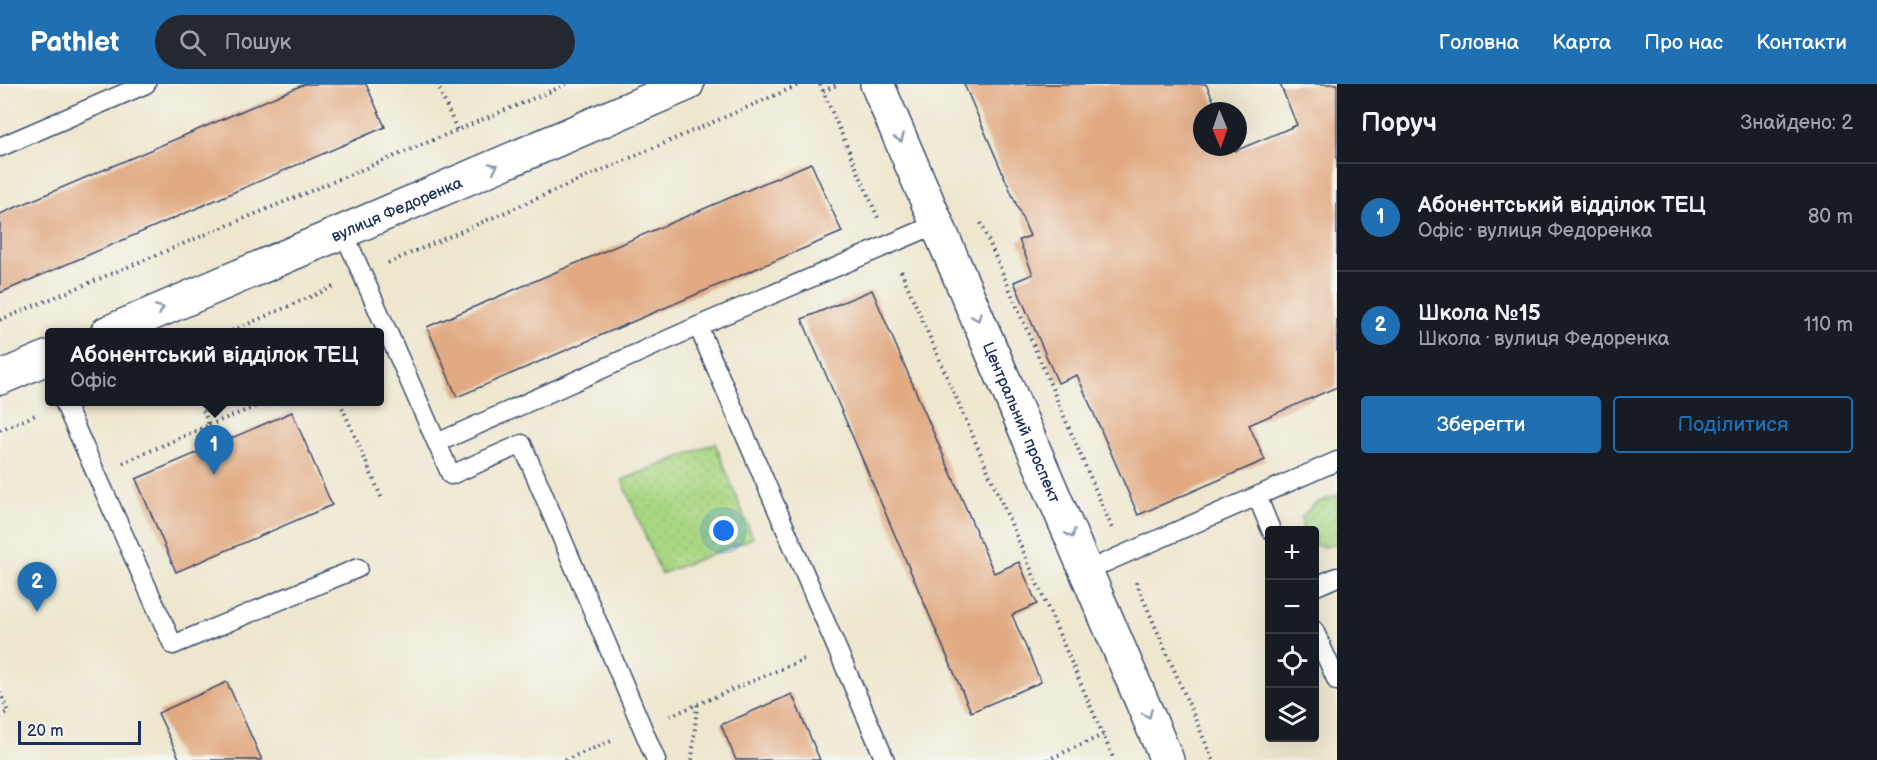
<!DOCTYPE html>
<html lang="uk">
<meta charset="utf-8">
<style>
:root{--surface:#171b24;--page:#242831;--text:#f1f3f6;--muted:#9ea1a6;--line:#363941;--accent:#1f6fb2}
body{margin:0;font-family:"Balsamiq Sans",sans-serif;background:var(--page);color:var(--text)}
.controls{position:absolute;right:18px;bottom:18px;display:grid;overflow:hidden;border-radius:6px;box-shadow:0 6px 24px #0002}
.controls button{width:54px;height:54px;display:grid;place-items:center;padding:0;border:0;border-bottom:2px solid var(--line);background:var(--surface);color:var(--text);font:30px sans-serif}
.compass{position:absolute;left:1193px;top:18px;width:54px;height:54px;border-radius:50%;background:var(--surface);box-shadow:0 6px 24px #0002;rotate:178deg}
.scale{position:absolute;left:18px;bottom:15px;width:123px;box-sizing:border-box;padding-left:6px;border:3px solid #1b2f5e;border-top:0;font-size:16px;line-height:21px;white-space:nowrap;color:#1b2f5e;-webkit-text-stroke:4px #f6f6f2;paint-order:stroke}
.you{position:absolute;left:724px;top:447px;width:21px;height:21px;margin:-15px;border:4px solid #fff;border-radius:50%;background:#1a73e8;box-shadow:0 0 0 9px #1a73e833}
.badge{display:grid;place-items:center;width:39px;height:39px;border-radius:50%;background:var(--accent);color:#fff;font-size:20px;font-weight:700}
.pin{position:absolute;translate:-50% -50px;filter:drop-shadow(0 2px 3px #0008)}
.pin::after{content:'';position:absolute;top:32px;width:21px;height:18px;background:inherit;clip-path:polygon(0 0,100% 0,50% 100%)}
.popup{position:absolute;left:45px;top:244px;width:339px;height:78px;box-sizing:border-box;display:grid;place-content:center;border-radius:6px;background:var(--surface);filter:drop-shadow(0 2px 4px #0005);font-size:20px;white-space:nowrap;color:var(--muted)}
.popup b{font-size:22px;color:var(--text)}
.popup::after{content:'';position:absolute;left:50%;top:100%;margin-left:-12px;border:12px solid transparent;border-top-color:var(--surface)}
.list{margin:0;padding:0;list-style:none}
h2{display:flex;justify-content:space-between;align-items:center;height:78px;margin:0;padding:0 24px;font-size:26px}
h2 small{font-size:20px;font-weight:400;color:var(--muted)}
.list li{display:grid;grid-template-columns:39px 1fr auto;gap:18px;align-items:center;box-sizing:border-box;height:108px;padding:0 24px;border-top:2px solid var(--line)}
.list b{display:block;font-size:22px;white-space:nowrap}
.list p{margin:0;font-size:20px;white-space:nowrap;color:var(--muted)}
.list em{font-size:20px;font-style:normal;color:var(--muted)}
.actions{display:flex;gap:12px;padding:18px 24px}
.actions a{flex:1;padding:14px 0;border:2px solid var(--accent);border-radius:6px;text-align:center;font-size:21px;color:var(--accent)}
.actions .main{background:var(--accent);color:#fff}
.icon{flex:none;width:33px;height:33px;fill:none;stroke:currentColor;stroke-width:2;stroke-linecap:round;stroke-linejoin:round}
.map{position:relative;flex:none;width:1337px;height:676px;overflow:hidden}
header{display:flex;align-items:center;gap:36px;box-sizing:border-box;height:84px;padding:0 30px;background:var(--accent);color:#fff}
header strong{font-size:28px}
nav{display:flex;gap:33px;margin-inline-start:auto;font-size:21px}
.search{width:420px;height:54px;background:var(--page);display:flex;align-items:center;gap:15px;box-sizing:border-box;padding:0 21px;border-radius:33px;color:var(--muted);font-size:22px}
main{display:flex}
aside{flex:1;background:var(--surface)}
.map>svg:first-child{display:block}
.green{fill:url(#green-dots);stroke:#638371;stroke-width:1.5}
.building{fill:#e1aa82}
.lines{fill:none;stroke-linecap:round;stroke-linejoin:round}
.lane-casing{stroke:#3b4b6f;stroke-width:21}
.street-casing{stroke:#3b4b6f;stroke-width:36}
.secondary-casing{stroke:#3b4b6f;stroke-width:36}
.path{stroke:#3b4b6f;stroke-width:4;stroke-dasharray:1.5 4.5;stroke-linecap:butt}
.lane{stroke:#fff;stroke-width:18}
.street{stroke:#fff;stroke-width:33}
.secondary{stroke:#fff;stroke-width:33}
.oneway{stroke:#8d97ae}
.labels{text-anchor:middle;stroke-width:6;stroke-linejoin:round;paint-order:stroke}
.street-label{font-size:16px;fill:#1b2f5e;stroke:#f6f6f2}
</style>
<header>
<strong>Pathlet</strong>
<div class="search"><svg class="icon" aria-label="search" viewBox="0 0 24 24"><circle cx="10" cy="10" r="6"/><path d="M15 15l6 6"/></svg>Пошук</div>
<nav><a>Головна</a><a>Карта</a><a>Про нас</a><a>Контакти</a></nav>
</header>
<main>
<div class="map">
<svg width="1337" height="676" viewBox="0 0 1337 676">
<defs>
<pattern id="green-dots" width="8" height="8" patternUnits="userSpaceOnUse" patternTransform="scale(1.5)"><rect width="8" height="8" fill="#abd784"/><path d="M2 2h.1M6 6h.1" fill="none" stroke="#93b974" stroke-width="1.8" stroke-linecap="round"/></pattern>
</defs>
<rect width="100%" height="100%" fill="#f6f6f2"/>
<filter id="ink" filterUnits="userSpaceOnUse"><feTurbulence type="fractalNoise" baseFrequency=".0167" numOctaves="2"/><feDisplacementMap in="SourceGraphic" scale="12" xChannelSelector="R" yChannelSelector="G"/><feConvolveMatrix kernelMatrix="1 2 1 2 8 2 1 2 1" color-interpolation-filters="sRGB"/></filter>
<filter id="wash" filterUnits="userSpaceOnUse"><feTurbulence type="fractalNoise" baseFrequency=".008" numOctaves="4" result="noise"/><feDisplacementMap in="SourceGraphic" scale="24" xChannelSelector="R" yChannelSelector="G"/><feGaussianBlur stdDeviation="1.35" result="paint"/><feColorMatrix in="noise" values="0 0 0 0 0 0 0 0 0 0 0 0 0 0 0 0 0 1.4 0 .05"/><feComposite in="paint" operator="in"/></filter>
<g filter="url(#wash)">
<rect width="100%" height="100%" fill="#eee7ce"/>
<path class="green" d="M715,359l38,95 -92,36 -39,-94z
M1337,411v48l-12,4 -10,-2 -1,-15h-12v-13l12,-13z"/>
<g id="blocks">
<path class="building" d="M305,0h61l19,43 -385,166v-79z
M964,0h242l12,27h-16v36h31l2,4 62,-26 -17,-41h57v303l-88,38 16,35 -127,55 -61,-140 -19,8 -44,-101 19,-8 -14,-34 11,-4z
M811,79l31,69 -385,165 -30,-70z
M872,206l122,283 25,-11 18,42 -25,11 29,67 -70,30 -169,-393z
M292,328l40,93 -156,67 -40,-93z
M227,598l35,78h-82l-22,-47z
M792,610l28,66h-84l-15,-35z"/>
</g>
</g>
<g filter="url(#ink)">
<use href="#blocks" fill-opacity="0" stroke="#3b4b6f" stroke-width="1.5"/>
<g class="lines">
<g class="lane-casing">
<path id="lane" d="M0,63l146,-63
M343,147l108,244 71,-31 134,316
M698,242l187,434
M64,318l109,243 185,-77
M437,359l261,-117 239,-102
M1257,412l14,34
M1086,487l251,-110
M1314,503l23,-10
M1314,546l23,51"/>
</g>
<g class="street-casing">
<g id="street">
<path id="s1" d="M107,249l580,-249"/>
<path d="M0,294l49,-21"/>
</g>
</g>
<g class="secondary-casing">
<g id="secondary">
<path id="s2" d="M877,0l290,676"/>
</g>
</g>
<path class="path" d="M437,0l20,46
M820,0l58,134
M823,7l16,-7
M981,139l131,305
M388,179l413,-179
M901,187l213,489
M0,236l568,-236
M227,249l108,-47
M340,318l42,97
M209,341l58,-23
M0,346l38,-16
M123,379l86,-38 -9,-23
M1136,498l77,178
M0,608l8,20 -8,4
M670,632l137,-58
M565,676l49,-20
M692,676l5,-55
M1047,676l56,-25"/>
<use href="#lane" class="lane"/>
<use href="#street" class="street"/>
<use href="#secondary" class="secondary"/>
</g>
<defs><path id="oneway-chevron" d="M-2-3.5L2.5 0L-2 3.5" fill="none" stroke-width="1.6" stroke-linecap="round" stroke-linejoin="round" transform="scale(1.5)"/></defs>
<g class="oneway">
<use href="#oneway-chevron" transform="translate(900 54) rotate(67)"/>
<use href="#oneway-chevron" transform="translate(494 83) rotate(-23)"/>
<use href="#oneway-chevron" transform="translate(160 225) rotate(-23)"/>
<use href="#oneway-chevron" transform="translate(977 233) rotate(67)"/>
<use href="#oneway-chevron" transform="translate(1071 450) rotate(67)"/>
<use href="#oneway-chevron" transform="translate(1148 630) rotate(67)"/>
</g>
</g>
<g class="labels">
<g class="street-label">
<text dy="6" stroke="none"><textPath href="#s1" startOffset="315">вулиця Федоренка</textPath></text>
<text dy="6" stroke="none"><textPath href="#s2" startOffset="368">Центральний проспект</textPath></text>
</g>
</g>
</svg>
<div class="controls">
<button>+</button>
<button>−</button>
<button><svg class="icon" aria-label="locate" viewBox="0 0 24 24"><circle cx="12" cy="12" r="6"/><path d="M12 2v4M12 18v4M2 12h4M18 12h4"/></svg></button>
<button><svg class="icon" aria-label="layers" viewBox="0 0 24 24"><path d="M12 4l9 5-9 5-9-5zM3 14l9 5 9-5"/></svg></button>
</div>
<svg class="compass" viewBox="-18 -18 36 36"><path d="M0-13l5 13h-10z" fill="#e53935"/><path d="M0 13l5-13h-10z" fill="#9ea1a6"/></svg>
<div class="scale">20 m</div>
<div class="you"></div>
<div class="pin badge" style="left:214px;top:391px">1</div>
<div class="popup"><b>Абонентський відділок ТЕЦ</b>Офіс</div>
<div class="pin badge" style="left:37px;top:528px">2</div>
</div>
<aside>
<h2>Поруч<small>Знайдено: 2</small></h2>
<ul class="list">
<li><span class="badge">1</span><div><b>Абонентський відділок ТЕЦ</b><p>Офіс · вулиця Федоренка</p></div><em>80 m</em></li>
<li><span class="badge">2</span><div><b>Школа №15</b><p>Школа · вулиця Федоренка</p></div><em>110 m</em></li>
</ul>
<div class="actions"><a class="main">Зберегти</a><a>Поділитися</a></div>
</aside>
</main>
